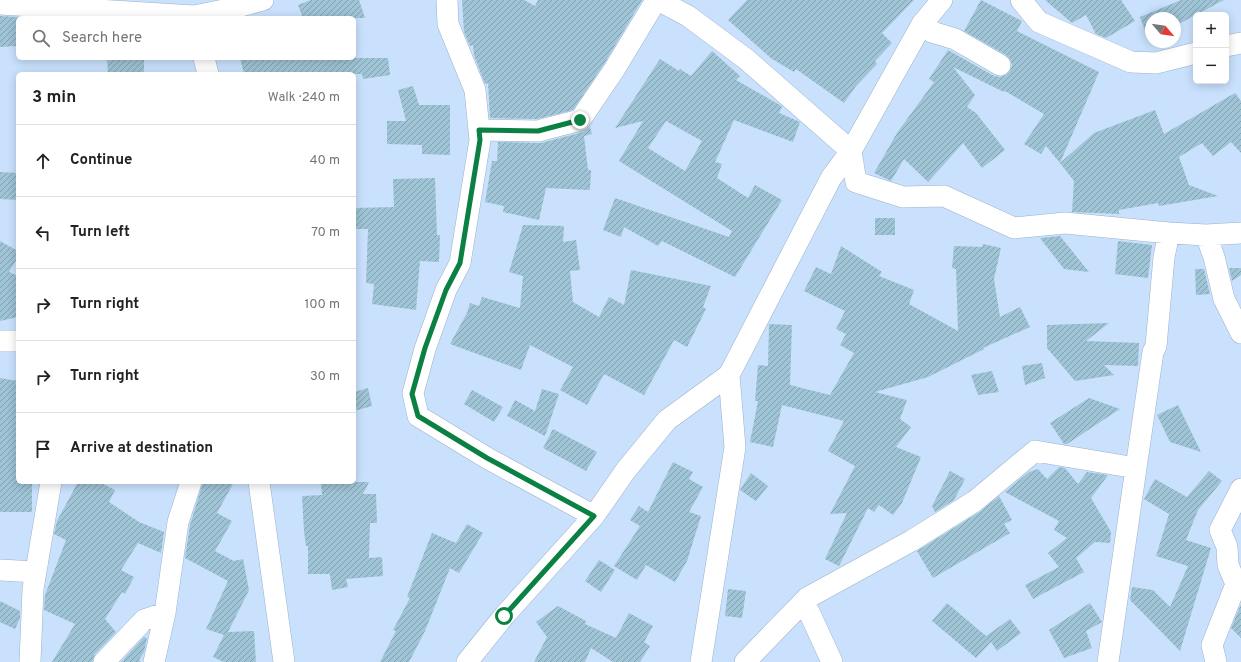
<!DOCTYPE html>
<meta charset="utf-8">
<style>
:root{--surface:#fff;--page:#f6f6f6;--text:#222;--muted:#767676;--line:#e0e0e0}
body{margin:0;font-family:Overpass,sans-serif;background:var(--page);color:var(--text)}
.controls{position:absolute;right:12px;top:12px;display:grid;overflow:hidden;border-radius:6px;box-shadow:0 2px 10px #0003}
.controls button{width:36px;height:36px;display:grid;place-items:center;padding:0;border:0;border-bottom:1px solid var(--line);background:var(--surface);color:var(--text);font:20px sans-serif}
.compass{position:absolute;left:1145px;top:12px;width:36px;height:36px;border-radius:50%;background:var(--surface);box-shadow:0 2px 10px #0003;rotate:119deg}
.stop{position:absolute;width:12px;height:12px;margin:-9px;border:3px solid #0b8043;border-radius:50%;background:#fff}
.stop.end{background:#0b8043;border-color:#fff;box-shadow:0 1px 4px #0008}
.list{margin:0;padding:0;list-style:none}
h2{display:flex;justify-content:space-between;align-items:center;height:52px;margin:0;padding:0 16px;font-size:17px}
h2 small{font-size:13px;font-weight:400;color:var(--muted)}
.list li{display:grid;grid-template-columns:26px 1fr auto;gap:12px;align-items:center;box-sizing:border-box;height:72px;padding:0 16px;border-top:1px solid var(--line)}
.list b{display:block;font-size:15px;white-space:nowrap}
.list em{font-size:13px;font-style:normal;color:var(--muted)}
.icon{flex:none;width:22px;height:22px;fill:none;stroke:currentColor;stroke-width:2;stroke-linecap:round;stroke-linejoin:round}
.map{position:relative;flex:none;width:1241px;height:662px;overflow:hidden}
.search{position:absolute;background:var(--surface);box-shadow:0 2px 10px #0003;left:16px;top:16px;width:340px;height:44px;display:flex;align-items:center;gap:10px;box-sizing:border-box;padding:0 14px;border-radius:6px;color:var(--muted);font-size:15px}
.panel{position:absolute;background:var(--surface);box-shadow:0 2px 10px #0003;left:16px;top:72px;width:340px;height:412px;border-radius:6px}
.map>svg:first-child{display:block}
.building{fill:url(#building-hatch);fill-rule:evenodd}
.lines{fill:none;stroke-linecap:round;stroke-linejoin:round}
.minor-casing{stroke:#9bb1cc;stroke-width:22}
.minor{stroke:#fff;stroke-width:21}
.route{stroke:#0b8043;stroke-width:5}
</style>
<div class="map">
<svg width="1241" height="662" viewBox="0 0 1241 662">
<defs>
<pattern id="building-hatch" width="6" height="6" patternUnits="userSpaceOnUse"><rect width="6" height="6" fill="#9fc4d5"/><path d="M-1 1l2-2M0 6l6-6M5 7l2-2" fill="none" stroke="#82a0ae"/></pattern>
</defs>
<rect width="100%" height="100%" fill="#c9e1fd"/>
<path class="building" d="M311,0h48l6,18h-62l-5,-13z
M462,0h62l11,6 3,-6h104l-38,64 -31,46 -36,9 -47,-1 -2,-35 -3,1 -11,-29 -1,-10 -3,1 -6,-14z
M747,0h167l-32,33 10,10 -17,18 2,3 -21,22 -12,17 -48,-34 -2,3 -22,-13 -44,-39z
M981,0l41,21 -5,10 82,41 -39,91 -14,-17 -5,8 -17,-10 20,-30 -39,-23 -1,1 -51,-25 22,28 -8,12 9,6 29,37 -23,18 -19,-25 -35,39 -24,-23 -13,22 -17,-8 23,-40 37,-51 -5,-3 19,-29 46,26 6,1 6,-2 4,-4 2,-6 -2,-6 -4,-4 -42,-24z
M1045,0h76l14,21 -29,17 -10,-4 -10,-19 -14,8z
M1181,0h43l-49,26v-8h-24v21l-2,1 -9,-23z
M0,16l18,1v29l-18,1z
M712,51l28,25 -4,4 44,25 2,2 -3,6 21,9 -7,20 -59,-22 -19,42 7,2 -5,14 31,20 7,-13 27,15 -47,77 -73,-36 -4,5 -34,-19 -3,10 -18,-7 12,-32 114,39 3,-6 -113,-70 24,-40 -28,7 45,-69 19,12 1,-2 11,7zM666,121l36,20 -17,30 -37,-23z
M107,58h37v16h-36z
M240,58h148l2,17 -27,4 -1,-5h-118z
M413,86l6,19h31v50l-28,-1v-9l-35,-1v-23h19l-8,-31z
M1235,93l6,8v52l-10,-11 -18,14 -11,-13 -23,14 10,28 29,11 -59,10 -1,-3 -39,7v4l-47,-2 2,-31 -14,-18 34,-30 61,-23 9,24z
M590,127l2,7 -8,2 4,34h3l-1,20 -44,-2 -7,32 -36,-8 1,-6 -19,-4 7,-41h5l1,-19 43,1 42,-11z
M0,172l18,1v27l-18,-1z
M435,178l2,57h3l-1,27 -19,-1 -4,49 -44,-6 2,-20 -8,-1 2,-54h-14v-21l40,-1 -1,-28z
M875,218h20v17h-20z
M523,225l41,1 -1,16 13,-2 4,30 -10,1 3,31 26,15 10,-20 15,8 7,-35 80,16 -8,21 3,2 -19,38 -13,-7 -30,55 -40,-21 -17,31 -27,-15 13,-23 -43,-22 -9,25 -71,-26 17,-31 3,-10 9,3 3,-9 38,11 3,-32 -14,-4z
M1060,236l29,36 -25,-3 -24,-31z
M0,241l18,10v6l-9,15 9,4v41l-18,4z
M1118,241l34,4 -4,33 -33,-4z
M983,244l18,4 -7,31 6,38 20,-10 10,20 -47,21 1,1 -56,28 -53,15 32,8 -7,19 11,8 -15,20 25,10 -19,46 -9,12 -14,-10 -5,7 -6,-4 -29,58 -14,-7 22,-46 -17,1 25,-48 -27,-15 16,-30 -62,-16 -9,42 -23,-5 8,-41h-3l3,-36 10,1 1,-42 23,1 -2,60 40,10 24,-42 -14,-8 6,-11 -10,-5 9,-18 -41,-20 12,-24 15,7 10,-28 41,26 -3,4 35,14 -5,14 49,27 -2,-62 -4,-1 2,-22 28,1z
M1229,268h12v7l-9,6z
M1195,269h9l6,25 -14,1z
M1109,323l-23,18 53,2 -1,23 -34,-1 10,10 -39,6 -28,-33v-23z
M1042,363l3,15 -20,7 -3,-19z
M992,371l7,21 -21,3 -7,-20z
M0,378l18,3v101h14v30h-32z
M368,388l4,18 -18,5v-19z
M542,389l17,5 -14,42 -38,-20 8,-16 20,11z
M472,390l31,17 -9,15 -30,-18z
M1089,398l31,11 -53,35h-3l-14,-21z
M1178,405l23,47 -31,-10 -13,-27z
M553,429l44,23 -11,19 -43,-23z
M673,462l20,10 -4,7 14,8 -14,25 12,4 -14,45 -12,21 -29,-17 -9,15 -23,-14 26,-40 -10,-6 9,-14 9,6z
M1059,467l6,1 13,16 9,-12 21,3 -17,23 20,34 -1,11 -15,-1 -19,16 8,14 -51,27 -8,-14 34,-18 -11,-14 19,-15 -13,-8 5,-9 -54,-29 24,-20 9,-3 9,10z
M950,471l15,8 -11,21 -19,12 -3,-6z
M1209,471l13,10 -24,29 -12,30 25,8 -31,103 -50,-51 2,-13 21,3 17,17 18,-41 -32,-10 13,-42 -25,-15 11,-20 32,18z
M751,473l17,13 -12,15 -16,-11z
M78,482h21l16,8 -6,12 30,20 25,10 -3,21 -23,-10 -17,27 13,7 -9,17 -3,-2 -17,27 11,13 -21,22 -3,8h-40l23,-38 -31,-14 1,-15 21,-55 -12,-6 3,-13z
M203,482h31l-17,31 15,8 -17,30 19,10 9,-2 6,31 -21,42 26,-1 2,31h-32l-11,-5 11,-22 -18,-6 22,-48 -43,-23 5,-33z
M321,482h48l-6,12h13l1,29h-7l-1,35 13,-1 1,19 -37,3 2,8 -16,3 -2,-16h-22v-28h-2l-2,-15 -2,-35 20,-1z
M999,496l13,24 -8,4 6,9 -77,45 -16,-27 64,-40z
M467,524l16,9 -24,40 -9,-5 -25,63 -16,31h-29l16,-31 -3,-1 17,-32 -3,-1 25,-64 24,10z
M599,560l16,10 -14,22 -16,-11z
M728,589l18,2 -4,27 -17,-2z
M0,601l20,10v7l-5,11 -15,-7z
M947,603l39,33 24,-17 11,14 -24,18 -6,-9 -15,16 -44,-37z
M1090,603l12,19 -16,9 6,17 -28,10 -15,-28z
M1241,604v34l-10,-10z
M558,606l28,15 -1,3 31,14 13,-25 24,13 -9,16 6,4 -10,16h-27l-22,-14 -6,14h-51l13,-25 -11,-15z
M144,637l3,1 -3,14 -5,8 2,2h-20z"/>
<g class="lines">
<g class="minor-casing">
<path id="minor" d="M447,0l1,24 27,66 5,50 -20,123 -14,27 -21,59 -12,44 5,23 69,42 107,58
M658,0l30,16 58,43 105,92 5,31 47,15 41,-1 70,32 51,-5 104,10 37,2 35,-2
M1021,0l18,22 92,40 25,1 40,-10
M0,4l194,12 40,-8 29,-8
M922,24l10,8 23,7 45,26
M1226,46l15,-3
M204,58l4,16
M479,130l59,1 42,-11 34,-50 38,-63 6,-7
M1206,235l8,22 10,42 17,34
M0,341h18
M259,482l25,180
M0,570l36,2
M804,601l28,61
M30,662l3,-73 18,-107
M104,662l40,-42 21,-7
M154,662l11,-49 13,-91 13,-40
M467,662l37,-46 90,-100 32,-46 41,-50 62,-45 102,-197 20,-27 71,-127 20,-24
M701,662l34,-215 -6,-72
M745,662l62,-64 104,-57 64,-40 60,-50 101,17 17,-116 3,-6 8,-89 5,-24
M1108,662l28,-194
M1216,662l-4,-17 24,-61 -8,-19 -1,-18 -7,-17 21,-41"/>
</g>
<use href="#minor" class="minor"/>
</g>
<g class="lines">
<path class="route" d="M504,616l90,-100 -107,-58 -69,-42 -6,-22 13,-46 21,-58 14,-27 20,-123 -1,-10 59,1 42,-11"/>
</g>
</svg>
<div class="controls">
<button>+</button>
<button>−</button>
</div>
<svg class="compass" viewBox="-18 -18 36 36"><path d="M0-13l5 13h-10z" fill="#e53935"/><path d="M0 13l5-13h-10z" fill="#767676"/></svg>
<div class="stop" style="left:504px;top:616px"></div>
<div class="stop end" style="left:580px;top:120px"></div>
<div class="search"><svg class="icon" aria-label="search" viewBox="0 0 24 24"><circle cx="10" cy="10" r="6"/><path d="M15 15l6 6"/></svg>Search here</div>
<section class="panel">
<h2>3 min<small>Walk · 240 m</small></h2>
<ul class="list">
<li><svg class="icon" aria-label="ahead" viewBox="0 0 24 24"><path d="M12 20V5M6 11l6-6 6 6"/></svg><div><b>Continue</b></div><em>40 m</em></li>
<li><svg class="icon" aria-label="left" viewBox="0 0 24 24"><path d="M17 20v-9H6M10 6l-5 5 5 5"/></svg><div><b>Turn left</b></div><em>70 m</em></li>
<li><svg class="icon" aria-label="right" viewBox="0 0 24 24"><path d="M7 20v-9h11M14 6l5 5-5 5"/></svg><div><b>Turn right</b></div><em>100 m</em></li>
<li><svg class="icon" aria-label="right" viewBox="0 0 24 24"><path d="M7 20v-9h11M14 6l5 5-5 5"/></svg><div><b>Turn right</b></div><em>30 m</em></li>
<li><svg class="icon" aria-label="arrive" viewBox="0 0 24 24"><path d="M6 21V4h12l-3 4 3 4H6"/></svg><div><b>Arrive at destination</b></div></li>
</ul>
</section>
</div>
